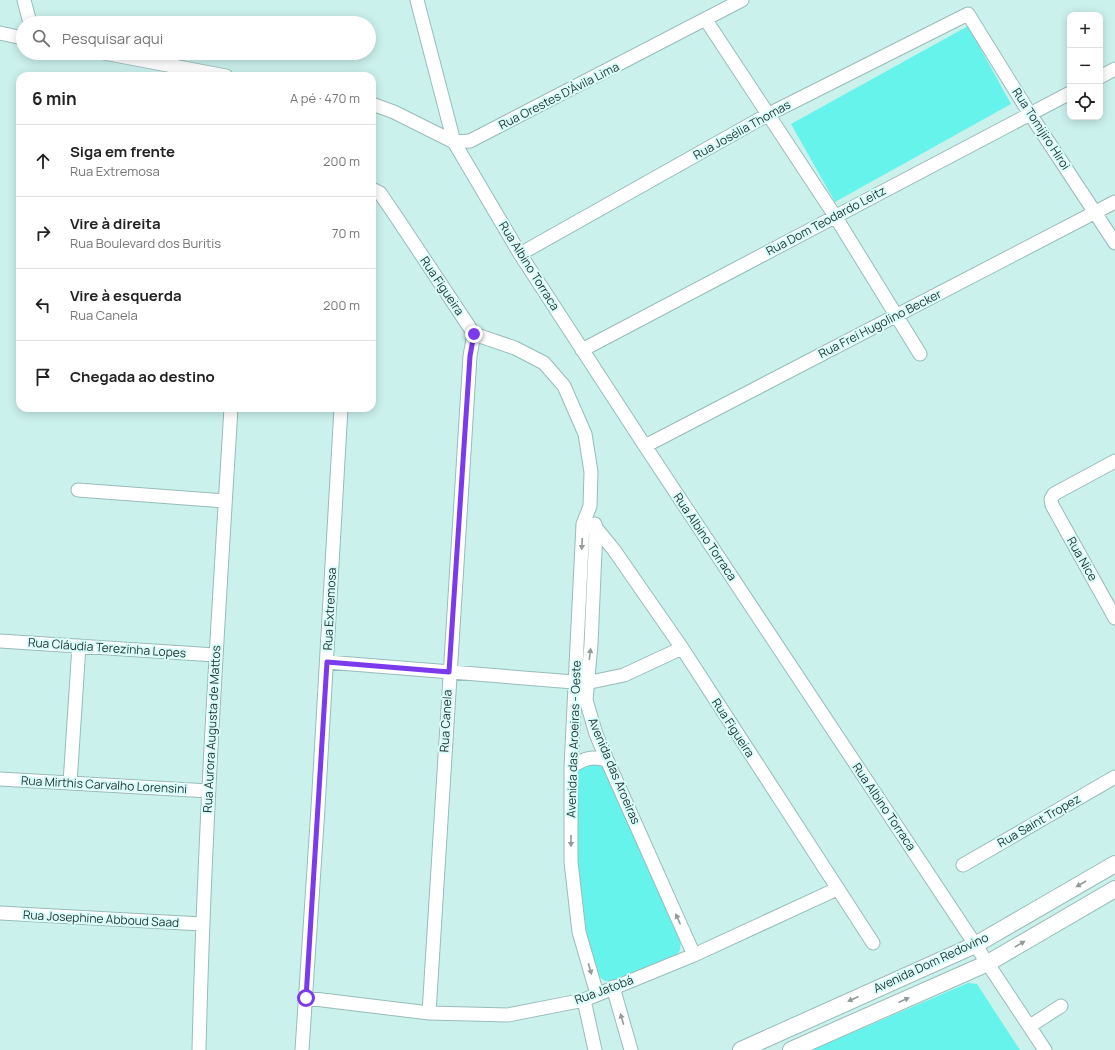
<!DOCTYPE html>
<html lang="pt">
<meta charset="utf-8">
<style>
:root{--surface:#fff;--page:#f6f6f6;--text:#222;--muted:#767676;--line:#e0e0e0}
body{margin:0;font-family:Manrope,sans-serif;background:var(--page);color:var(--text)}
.controls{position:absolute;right:12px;top:12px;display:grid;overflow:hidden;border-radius:8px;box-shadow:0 2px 10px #0003}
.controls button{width:36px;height:36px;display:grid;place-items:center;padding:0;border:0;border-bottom:1px solid var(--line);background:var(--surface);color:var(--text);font:20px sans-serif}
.stop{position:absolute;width:12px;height:12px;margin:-9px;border:3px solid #7c3aed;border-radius:50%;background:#fff}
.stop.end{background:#7c3aed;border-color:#fff;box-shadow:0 1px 4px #0008}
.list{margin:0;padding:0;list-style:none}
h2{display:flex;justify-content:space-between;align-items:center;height:52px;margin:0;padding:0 16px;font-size:17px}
h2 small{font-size:13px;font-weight:400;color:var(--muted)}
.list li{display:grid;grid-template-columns:26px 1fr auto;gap:12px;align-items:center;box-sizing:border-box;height:72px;padding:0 16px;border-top:1px solid var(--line)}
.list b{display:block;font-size:15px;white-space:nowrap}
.list p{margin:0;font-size:13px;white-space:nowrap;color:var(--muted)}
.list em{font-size:13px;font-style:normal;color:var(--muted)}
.icon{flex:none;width:22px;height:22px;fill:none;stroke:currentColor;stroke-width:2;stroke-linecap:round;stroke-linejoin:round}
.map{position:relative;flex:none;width:1115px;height:1050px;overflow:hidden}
.search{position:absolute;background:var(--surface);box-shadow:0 2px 10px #0003;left:16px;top:16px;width:360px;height:44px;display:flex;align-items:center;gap:10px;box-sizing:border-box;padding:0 14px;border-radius:22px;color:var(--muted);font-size:15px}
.panel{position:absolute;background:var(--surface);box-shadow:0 2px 10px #0003;left:16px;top:72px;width:360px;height:340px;border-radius:12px}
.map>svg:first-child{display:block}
.green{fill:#66f3eb}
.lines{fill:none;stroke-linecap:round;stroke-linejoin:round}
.minor-casing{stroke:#98bcb9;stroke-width:15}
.tertiary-casing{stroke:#98bcb9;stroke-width:18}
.minor{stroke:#fff;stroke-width:13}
.tertiary{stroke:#fff;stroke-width:16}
.oneway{fill:#929a9a}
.route{stroke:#7c3aed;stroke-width:5}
.labels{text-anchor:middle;stroke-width:4;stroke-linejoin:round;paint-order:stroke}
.street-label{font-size:12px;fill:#263534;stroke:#d8fefb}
</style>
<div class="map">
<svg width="1115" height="1050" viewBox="0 0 1115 1050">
<rect width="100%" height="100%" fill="#cbf1ed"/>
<path class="green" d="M968,26l43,78 -176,98 -44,-78z
M592,763l9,3 6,7 74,168 -1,9 -4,6 -61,26 -10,-1 -8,-6 -10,-41 -7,-48 -3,-32 -1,-79 5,-8z
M968,983l9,1 43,66h-208z"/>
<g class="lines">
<g class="minor-casing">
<path id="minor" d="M24,0l6,23
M417,0l37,142 66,112 125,192 400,604
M706,20l129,196 85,138
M0,33l23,5
M104,53l122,23
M1100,77l15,-8
M372,104l22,8 60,30 16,-1 272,-141
M372,189l8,4 17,25 77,116 41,14 29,15 20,23 21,48 6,38 -1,34 -7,18 -12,243v95l8,70 18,62
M520,254l247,-139 201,-101 62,100 85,129
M582,350l488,-257
M645,446l470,-244
M1115,461l-61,33 -3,5 1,6 63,113
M78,490l147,11
M583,524l13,4 18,22 68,98 191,295
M595,524l1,4 -5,116 -5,56 10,34 11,26 87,195
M0,641l215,14
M327,662l259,21 38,-8 58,-27
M571,767c14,-9 20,-11 36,-7
M0,779l209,12
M70,783l9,-137
M963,865l152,-88
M0,913l202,11
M613,987l18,63
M306,998l123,15 79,2 76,-15 110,-45 143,-66
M584,1000l11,50
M429,1013l41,-657 4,-22
M1030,1026l31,-20
M199,1050c5,-214 19,-428 32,-642
M302,1050l16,-242 23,-400"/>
</g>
<g class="tertiary-casing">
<path id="tertiary" d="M741,1050l234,-105 140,-81
M791,1050l197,-87 127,-74"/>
</g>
<use href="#minor" class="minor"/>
<use href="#tertiary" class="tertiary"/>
</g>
<defs><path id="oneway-solid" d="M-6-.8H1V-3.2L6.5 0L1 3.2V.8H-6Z"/></defs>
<g class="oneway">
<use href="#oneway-solid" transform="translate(582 544) rotate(92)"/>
<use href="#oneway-solid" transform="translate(590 654) rotate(-83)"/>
<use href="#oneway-solid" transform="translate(571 841) rotate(90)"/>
<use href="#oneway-solid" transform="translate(1081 884) rotate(150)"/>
<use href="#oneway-solid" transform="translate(678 919) rotate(-114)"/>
<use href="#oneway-solid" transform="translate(1020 944) rotate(-30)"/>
<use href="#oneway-solid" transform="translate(590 969) rotate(74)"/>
<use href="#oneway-solid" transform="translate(853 999) rotate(156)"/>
<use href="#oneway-solid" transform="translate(904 1000) rotate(-24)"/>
<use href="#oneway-solid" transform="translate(622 1019) rotate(-106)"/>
</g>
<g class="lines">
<path class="route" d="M306,998l21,-336 122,10 21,-316 4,-22"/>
</g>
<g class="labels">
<g class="street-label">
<text transform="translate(559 96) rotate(-27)" y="4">Rua Orestes D'Ávila Lima</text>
<text transform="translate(1041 129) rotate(57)" y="4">Rua Tomijiro Hiroi</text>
<text transform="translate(742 130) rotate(-29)" y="4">Rua Josélia Thomas</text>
<text transform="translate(826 221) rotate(-28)" y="4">Rua Dom Teodardo Leitz</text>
<text transform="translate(529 266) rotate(58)" y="4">Rua Albino Torraca</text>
<text transform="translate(442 286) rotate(56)" y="4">Rua Figueira</text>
<text transform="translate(880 324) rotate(-27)" y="4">Rua Frei Hugolino Becker</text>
<text transform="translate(705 537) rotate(56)" y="4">Rua Albino Torraca</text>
<text transform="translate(1082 559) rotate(60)" y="4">Rua Nice</text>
<text transform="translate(330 609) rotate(-87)" y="4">Rua Extremosa</text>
<text transform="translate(107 648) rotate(4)" y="4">Rua Cláudia Terezinha Lopes</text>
<text transform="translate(446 721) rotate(-87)" y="4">Rua Canela</text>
<text transform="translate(733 728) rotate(57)" y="4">Rua Figueira</text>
<text transform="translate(212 729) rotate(-87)" y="4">Rua Aurora Augusta de Mattos</text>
<text transform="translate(574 739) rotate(-88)" y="4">Avenida das Aroeiras - Oeste</text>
<text transform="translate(614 771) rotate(67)" y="4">Avenida das Aroeiras</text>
<text transform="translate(104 785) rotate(3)" y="4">Rua Mirthis Carvalho Lorensini</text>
<text transform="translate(884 807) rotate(56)" y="4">Rua Albino Torraca</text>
<text transform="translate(1039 821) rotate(-30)" y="4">Rua Saint Tropez</text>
<text transform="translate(101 919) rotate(3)" y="4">Rua Josephine Abboud Saad</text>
<text transform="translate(931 963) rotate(-25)" y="4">Avenida Dom Redovino</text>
<text transform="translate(604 990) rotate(-20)" y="4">Rua Jatobá</text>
</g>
</g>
</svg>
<div class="controls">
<button>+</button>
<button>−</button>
<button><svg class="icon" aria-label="locate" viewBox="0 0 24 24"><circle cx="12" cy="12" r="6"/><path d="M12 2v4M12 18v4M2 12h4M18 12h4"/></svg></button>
</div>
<div class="stop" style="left:306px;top:998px"></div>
<div class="stop end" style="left:474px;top:334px"></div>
<div class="search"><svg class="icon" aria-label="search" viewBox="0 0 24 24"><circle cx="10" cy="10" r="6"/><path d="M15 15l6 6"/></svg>Pesquisar aqui</div>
<section class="panel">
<h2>6 min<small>A pé · 470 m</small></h2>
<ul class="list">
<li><svg class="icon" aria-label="ahead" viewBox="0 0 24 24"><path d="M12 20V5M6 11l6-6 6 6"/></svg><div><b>Siga em frente</b><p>Rua Extremosa</p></div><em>200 m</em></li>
<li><svg class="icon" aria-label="right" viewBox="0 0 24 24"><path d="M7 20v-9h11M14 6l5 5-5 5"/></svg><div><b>Vire à direita</b><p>Rua Boulevard dos Buritis</p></div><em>70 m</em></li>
<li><svg class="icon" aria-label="left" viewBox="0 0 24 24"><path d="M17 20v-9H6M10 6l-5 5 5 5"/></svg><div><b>Vire à esquerda</b><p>Rua Canela</p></div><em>200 m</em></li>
<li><svg class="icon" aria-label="arrive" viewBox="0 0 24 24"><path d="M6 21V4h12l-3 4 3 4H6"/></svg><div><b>Chegada ao destino</b></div></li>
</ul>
</section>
</div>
